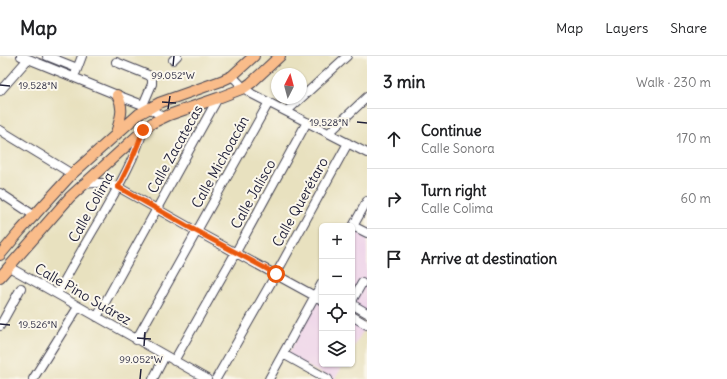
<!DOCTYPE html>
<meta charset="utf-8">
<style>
:root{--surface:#fff;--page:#f6f6f6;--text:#202124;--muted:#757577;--line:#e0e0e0}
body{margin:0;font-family:Delius,sans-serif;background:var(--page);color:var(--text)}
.controls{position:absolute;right:12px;bottom:12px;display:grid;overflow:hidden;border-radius:6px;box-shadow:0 1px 3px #0004}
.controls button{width:36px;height:36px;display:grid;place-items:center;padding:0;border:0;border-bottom:1px solid var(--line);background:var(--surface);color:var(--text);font:20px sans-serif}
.compass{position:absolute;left:271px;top:12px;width:36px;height:36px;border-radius:50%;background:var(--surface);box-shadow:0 1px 3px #0004;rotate:6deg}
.stop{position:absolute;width:12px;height:12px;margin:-9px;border:3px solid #ea580c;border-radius:50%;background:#fff}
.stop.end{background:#ea580c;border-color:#fff;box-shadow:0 1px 4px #0008}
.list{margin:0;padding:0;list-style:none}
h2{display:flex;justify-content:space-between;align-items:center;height:52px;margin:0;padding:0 16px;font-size:17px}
h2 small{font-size:13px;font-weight:400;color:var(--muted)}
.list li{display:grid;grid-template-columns:26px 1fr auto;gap:12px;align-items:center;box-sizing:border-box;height:60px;padding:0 16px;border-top:1px solid var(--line)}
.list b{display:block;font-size:15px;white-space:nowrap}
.list p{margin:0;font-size:13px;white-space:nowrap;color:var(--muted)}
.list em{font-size:13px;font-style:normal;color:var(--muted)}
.icon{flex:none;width:22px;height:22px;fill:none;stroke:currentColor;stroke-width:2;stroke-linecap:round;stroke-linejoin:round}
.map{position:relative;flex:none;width:367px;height:323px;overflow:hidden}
header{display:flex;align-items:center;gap:24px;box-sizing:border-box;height:56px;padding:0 20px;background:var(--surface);border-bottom:1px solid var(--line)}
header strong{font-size:19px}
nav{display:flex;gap:22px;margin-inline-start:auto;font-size:14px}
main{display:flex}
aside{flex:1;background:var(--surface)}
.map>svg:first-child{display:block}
.built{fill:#edd1e9}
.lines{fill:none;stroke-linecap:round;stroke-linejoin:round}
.minor-casing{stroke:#403f4f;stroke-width:10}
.major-casing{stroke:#403f4f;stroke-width:12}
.minor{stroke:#fff;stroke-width:8}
.major{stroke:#f9bc8a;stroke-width:10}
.route{stroke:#ea580c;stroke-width:5}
.ticks{fill:none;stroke:#22223b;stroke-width:1.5}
.labels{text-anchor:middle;stroke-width:4;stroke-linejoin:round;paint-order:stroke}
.street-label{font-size:14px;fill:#22223b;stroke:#fbf7ec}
.ticks-label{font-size:10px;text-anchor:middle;fill:#22223b;stroke:#fbf7ec;stroke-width:4;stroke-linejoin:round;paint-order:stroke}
</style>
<header>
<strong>Map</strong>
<nav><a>Map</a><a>Layers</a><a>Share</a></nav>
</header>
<main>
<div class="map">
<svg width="367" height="323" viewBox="0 0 367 323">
<rect width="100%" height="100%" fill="#fbf7ec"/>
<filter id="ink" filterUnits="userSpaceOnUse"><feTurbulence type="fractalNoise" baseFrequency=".025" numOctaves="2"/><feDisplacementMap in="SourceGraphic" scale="8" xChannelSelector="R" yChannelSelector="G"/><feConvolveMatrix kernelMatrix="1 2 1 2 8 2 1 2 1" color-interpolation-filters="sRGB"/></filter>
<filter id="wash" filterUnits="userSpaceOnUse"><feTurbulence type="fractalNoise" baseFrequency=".012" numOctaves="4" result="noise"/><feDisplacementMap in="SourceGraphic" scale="16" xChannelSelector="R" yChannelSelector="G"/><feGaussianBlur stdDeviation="0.9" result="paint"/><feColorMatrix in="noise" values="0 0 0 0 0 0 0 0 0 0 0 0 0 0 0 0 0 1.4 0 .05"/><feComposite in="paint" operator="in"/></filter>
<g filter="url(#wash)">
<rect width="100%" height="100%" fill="#e8e1bf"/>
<path class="built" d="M354,173l13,7v84l-15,-9v-78z
M318,243l4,3v62h22l-9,15h-3l-45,-23z
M352,262l14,8 -14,24z"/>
</g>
<g filter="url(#ink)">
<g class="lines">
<g class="minor-casing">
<path id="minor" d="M21,0l96,39 26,10 21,12
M47,0l30,12
M173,4l4,-4
M116,6l32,13 4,3v6l-9,21
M76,16l6,-16
M232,20l12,12 8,6 115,59
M0,35l28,-32
M287,55l60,-55
M0,74l72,44
M329,77l38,-36
M83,128l12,-1h8l15,4 78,44 126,69
M0,137l35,23
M353,170l14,7
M352,172l15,-27
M9,211l198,112
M362,227l-9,16v4l2,3 12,7
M57,238c15,-27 30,-54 46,-80 15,-27 31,-54 40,-83
M352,260l15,9
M97,261l121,-219
M0,270l21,-38
M136,284l133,-238
M283,298l45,25
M174,305l62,-109 71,-130
M33,323l45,-72
M153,323l12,-23
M216,323l60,-105 72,-131
M269,323l53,-96"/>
</g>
<g class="major-casing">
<path id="major" d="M116,77c4,-14 9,-24 1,-38
M0,199l20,-24 52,-57 58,-52 9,-8 11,-6 9,-5 62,-22 11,-5 22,-20
M0,221l70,-80 66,-60 16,-14 17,-8 49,-17 26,-10 7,-5 29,-27"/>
</g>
<use href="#minor" class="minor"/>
<use href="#major" class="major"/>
</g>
</g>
<g class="lines" filter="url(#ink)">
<path class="route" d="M143,74c-6,20 -15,38 -25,57l78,44 80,43"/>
</g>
<path class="ticks" d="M173,10l1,-10M0,29l10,1M162,46l14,1M168,53l2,-13M357,66l10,1M0,268l10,1M137,282l14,1M144,290l1,-14M140,323l1,-10"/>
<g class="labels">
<g class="street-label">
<text transform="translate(175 93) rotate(-61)" y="5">Calle Zacatecas</text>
<text transform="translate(220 106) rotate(-61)" y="5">Calle Michoacán</text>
<text transform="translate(253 138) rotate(-61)" y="5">Calle Jalisco</text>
<text transform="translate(300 146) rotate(-61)" y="5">Calle Querétaro</text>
<text transform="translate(91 151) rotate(-61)" y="5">Calle Colima</text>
<text transform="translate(83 238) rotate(30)" y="5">Calle Pino Suárez</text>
</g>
</g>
<g class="ticks-label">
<text x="173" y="23">99.052°W</text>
<text x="38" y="33">19.528°N</text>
<text x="329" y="70">19.528°N</text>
<text x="38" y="272">19.526°N</text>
<text x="141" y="307">99.052°W</text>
</g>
</svg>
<div class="controls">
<button>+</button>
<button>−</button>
<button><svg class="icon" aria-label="locate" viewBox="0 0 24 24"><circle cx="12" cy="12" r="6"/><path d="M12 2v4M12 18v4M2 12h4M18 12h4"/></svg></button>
<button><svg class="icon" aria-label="layers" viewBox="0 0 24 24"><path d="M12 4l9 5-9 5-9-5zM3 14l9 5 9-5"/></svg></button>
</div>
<svg class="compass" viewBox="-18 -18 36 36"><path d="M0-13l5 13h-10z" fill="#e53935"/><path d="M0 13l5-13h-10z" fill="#757577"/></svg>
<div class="stop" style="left:276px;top:218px"></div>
<div class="stop end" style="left:143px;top:74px"></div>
</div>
<aside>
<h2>3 min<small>Walk · 230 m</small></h2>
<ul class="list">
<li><svg class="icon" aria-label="ahead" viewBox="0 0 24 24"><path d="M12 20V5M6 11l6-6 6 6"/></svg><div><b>Continue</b><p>Calle Sonora</p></div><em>170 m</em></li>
<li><svg class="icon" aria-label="right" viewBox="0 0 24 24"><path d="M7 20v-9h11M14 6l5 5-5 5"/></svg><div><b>Turn right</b><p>Calle Colima</p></div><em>60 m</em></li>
<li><svg class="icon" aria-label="arrive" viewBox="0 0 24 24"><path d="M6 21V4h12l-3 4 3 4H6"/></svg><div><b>Arrive at destination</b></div></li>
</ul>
</aside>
</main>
